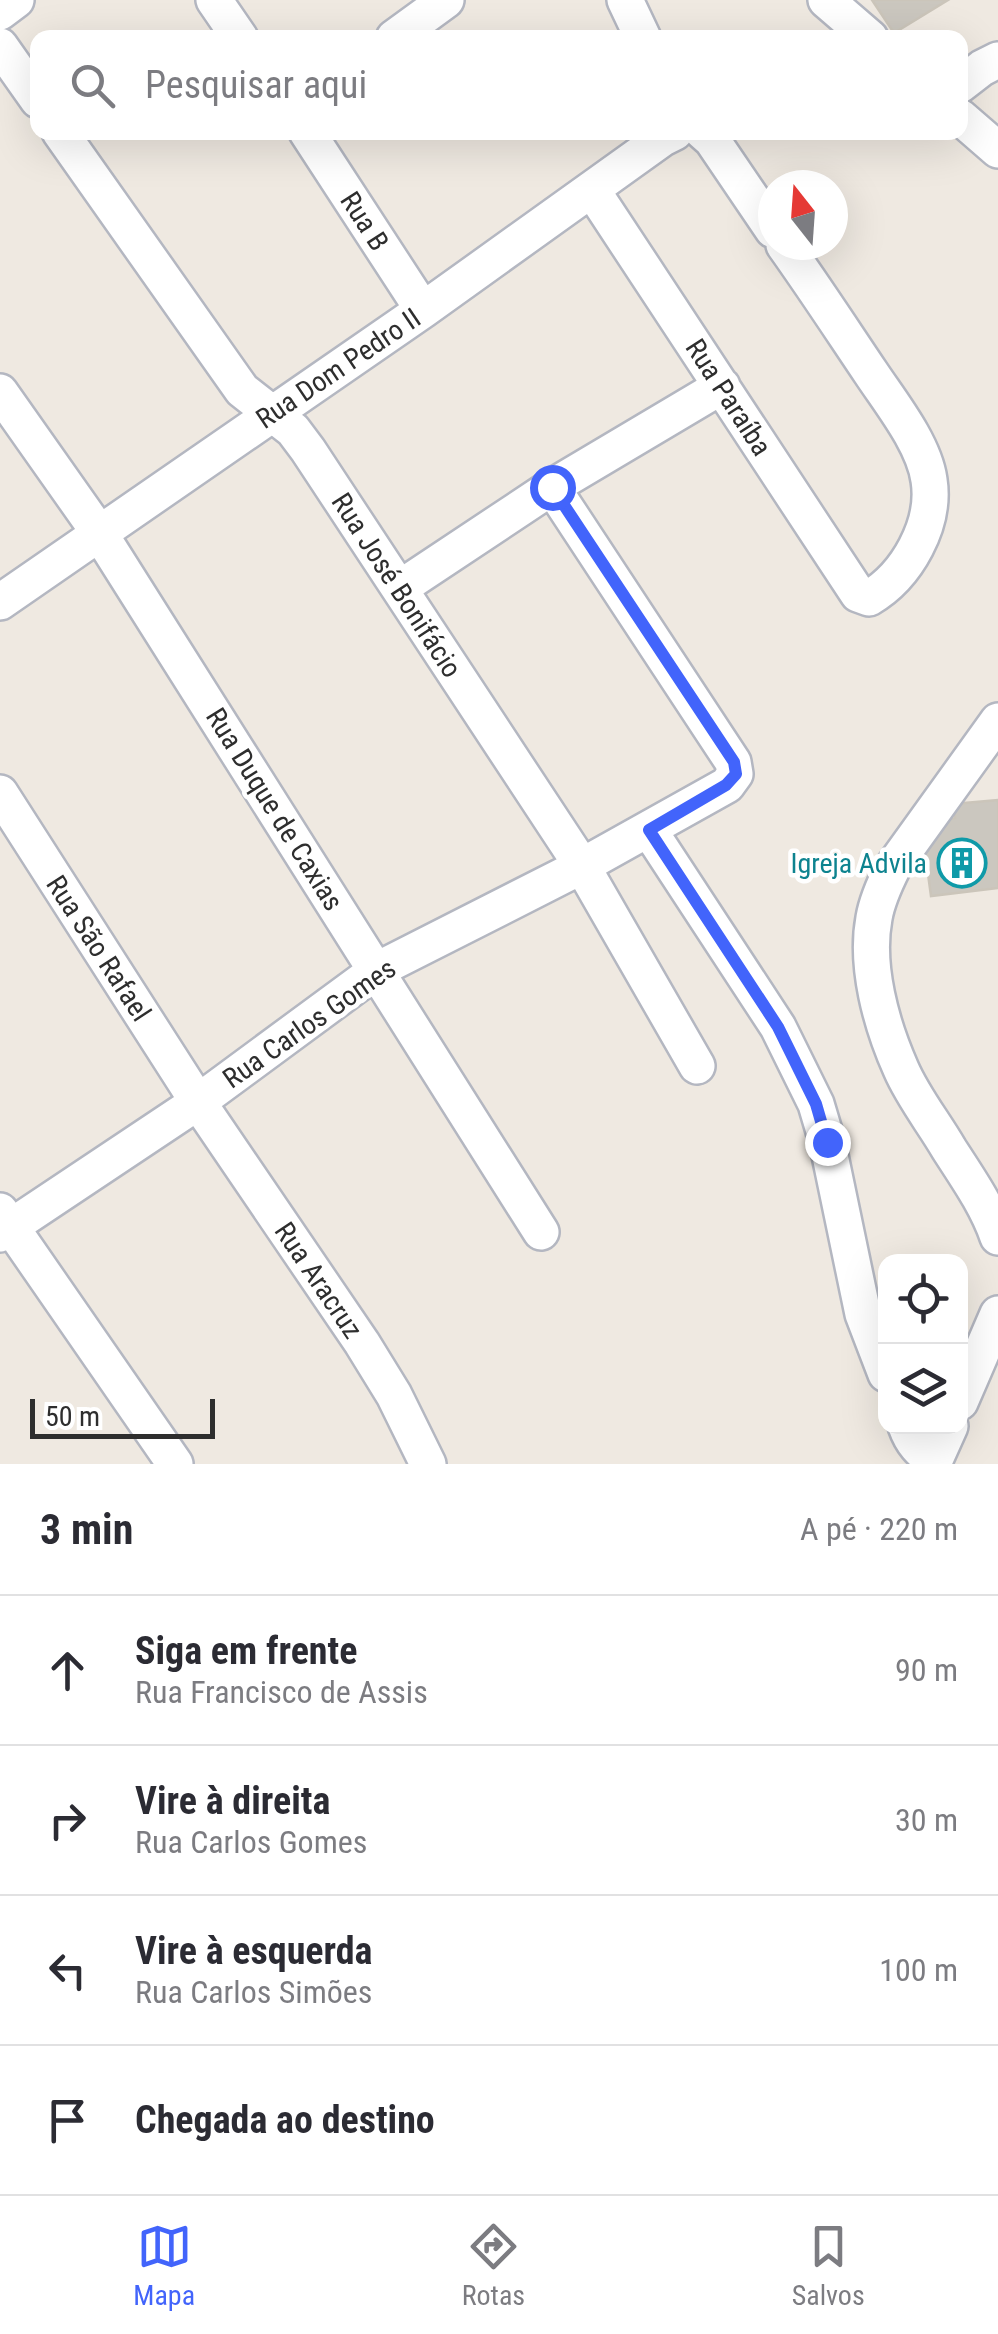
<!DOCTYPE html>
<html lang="pt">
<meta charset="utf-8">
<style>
:root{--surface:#fff;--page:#f7f7f7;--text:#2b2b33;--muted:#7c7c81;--line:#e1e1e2;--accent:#4264fb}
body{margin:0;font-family:"Roboto Condensed",sans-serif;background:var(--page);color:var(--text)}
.controls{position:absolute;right:30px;bottom:30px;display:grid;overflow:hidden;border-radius:20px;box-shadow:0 10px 40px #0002}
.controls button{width:90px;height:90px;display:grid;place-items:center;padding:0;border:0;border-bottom:2px solid var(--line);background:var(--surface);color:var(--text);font:50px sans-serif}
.compass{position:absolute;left:758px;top:170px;width:90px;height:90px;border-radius:50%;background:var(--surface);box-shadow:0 10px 40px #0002;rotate:343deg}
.scale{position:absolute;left:30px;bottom:25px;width:185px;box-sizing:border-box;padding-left:10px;border:5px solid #2e2e2e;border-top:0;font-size:28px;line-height:35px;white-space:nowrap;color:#2e2e2e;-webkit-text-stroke:8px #fff;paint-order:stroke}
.stop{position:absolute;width:30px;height:30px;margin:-22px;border:8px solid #4264fb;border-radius:50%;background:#fff}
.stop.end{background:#4264fb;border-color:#fff;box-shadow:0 2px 10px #0008}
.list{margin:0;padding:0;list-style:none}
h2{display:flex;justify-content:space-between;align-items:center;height:130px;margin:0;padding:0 40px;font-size:42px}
h2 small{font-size:32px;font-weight:400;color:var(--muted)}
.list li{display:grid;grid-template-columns:65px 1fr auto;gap:30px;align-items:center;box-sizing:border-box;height:150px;padding:0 40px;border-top:2px solid var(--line)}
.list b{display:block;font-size:38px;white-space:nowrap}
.list p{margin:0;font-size:32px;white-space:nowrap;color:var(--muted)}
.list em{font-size:32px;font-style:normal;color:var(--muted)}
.icon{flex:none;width:55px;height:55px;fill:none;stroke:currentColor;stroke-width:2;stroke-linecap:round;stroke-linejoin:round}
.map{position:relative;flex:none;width:998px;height:1464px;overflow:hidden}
.search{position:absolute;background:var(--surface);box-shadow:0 10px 40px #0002;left:30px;right:30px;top:30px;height:110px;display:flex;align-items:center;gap:25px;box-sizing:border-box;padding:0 35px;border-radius:20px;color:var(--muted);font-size:38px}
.sheet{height:730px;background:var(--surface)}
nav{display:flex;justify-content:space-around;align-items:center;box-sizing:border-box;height:140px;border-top:2px solid var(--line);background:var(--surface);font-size:28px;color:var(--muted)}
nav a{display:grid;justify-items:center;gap:5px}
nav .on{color:var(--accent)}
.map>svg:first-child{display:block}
.building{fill:#cbc7bf;stroke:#cbc5ba;stroke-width:2.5}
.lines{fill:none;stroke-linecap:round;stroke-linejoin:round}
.minor-casing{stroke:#b4b7c1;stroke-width:40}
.minor{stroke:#fff;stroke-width:35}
.route{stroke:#4264fb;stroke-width:12}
.labels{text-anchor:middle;stroke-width:9;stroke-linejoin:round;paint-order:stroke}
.street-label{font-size:28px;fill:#2e2e2e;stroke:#fff}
.culture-label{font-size:28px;fill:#0d838f;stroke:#fff;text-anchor:end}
</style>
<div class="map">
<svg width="998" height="1464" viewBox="0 0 998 1464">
<rect width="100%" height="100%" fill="#efe9e1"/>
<path class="building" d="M872,0h76l-54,33z
M998,800v88l-67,8 -8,-59 11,-14 21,-5 -1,-14z"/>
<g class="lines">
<g class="minor-casing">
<path id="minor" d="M214,0l26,38
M625,0l18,38
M826,0l44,38
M0,12l16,-12
M394,38l52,-38
M0,46l38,54
M960,85l22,-17 16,-8
M960,117l38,33
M60,132l182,258 51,40 15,20 274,416 115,200
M307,132l116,178
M703,132l9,8 61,90
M592,190l266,404 11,4c38,-22 67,-74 60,-118 -5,-36 -38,-77 -58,-107 -29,-43 -57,-86 -87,-128
M0,392l100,142 441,698
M400,588l152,-101 170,-101
M0,602l423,-292 240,-172 12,-6
M998,721l-105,146c-8,16 -16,33 -19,51 -9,48 7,106 27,151 12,28 33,54 48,80 18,28 38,56 49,88
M0,793l198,309 164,241 32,52 34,69
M649,830l129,197 38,77 11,37 36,173 23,60
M0,1211l175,253
M0,1234l198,-132 179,-132 205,-104 145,-81 8,-11 -2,-12 -181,-275
M960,1402l38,-88
M906,1426c6,17 14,25 28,35
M933,1464l17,-38"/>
</g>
<use href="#minor" class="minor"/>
</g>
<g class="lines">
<path class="route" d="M552,487l182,275 2,12 -10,11 -77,45 129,197 38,77 11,38"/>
</g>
<defs>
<g id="building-ring" transform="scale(2.5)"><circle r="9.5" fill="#fff" stroke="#0f9aa8" stroke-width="1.5"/><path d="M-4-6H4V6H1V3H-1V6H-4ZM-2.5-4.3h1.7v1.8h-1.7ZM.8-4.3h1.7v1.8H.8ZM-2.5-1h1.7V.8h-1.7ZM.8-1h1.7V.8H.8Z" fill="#0f9aa8"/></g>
</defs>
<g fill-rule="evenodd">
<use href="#building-ring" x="962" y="863"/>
</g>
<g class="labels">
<g class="street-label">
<text transform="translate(365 221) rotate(57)" y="10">Rua B</text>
<text transform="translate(338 368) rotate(-34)" y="10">Rua Dom Pedro II</text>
<text transform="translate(729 397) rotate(57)" y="10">Rua Paraíba</text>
<text transform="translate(397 585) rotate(57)" y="10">Rua José Bonifácio</text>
<text transform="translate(275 809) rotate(58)" y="10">Rua Duque de Caxias</text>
<text transform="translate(99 948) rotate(57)" y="10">Rua São Rafael</text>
<text transform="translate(309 1023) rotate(-35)" y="10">Rua Carlos Gomes</text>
<text transform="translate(319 1280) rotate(56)" y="10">Rua Aracruz</text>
</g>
<g class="culture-label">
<text x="927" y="873">Igreja Advila</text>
</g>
</g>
</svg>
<div class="controls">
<button><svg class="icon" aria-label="locate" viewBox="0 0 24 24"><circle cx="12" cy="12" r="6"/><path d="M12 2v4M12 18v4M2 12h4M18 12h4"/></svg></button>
<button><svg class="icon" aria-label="layers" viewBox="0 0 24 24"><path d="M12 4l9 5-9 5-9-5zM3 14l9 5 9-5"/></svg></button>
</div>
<svg class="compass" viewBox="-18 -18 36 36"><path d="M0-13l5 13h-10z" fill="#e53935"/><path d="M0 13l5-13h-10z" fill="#7c7c81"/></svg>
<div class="scale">50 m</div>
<div class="stop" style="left:552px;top:487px"></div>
<div class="stop end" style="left:827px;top:1142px"></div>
<div class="search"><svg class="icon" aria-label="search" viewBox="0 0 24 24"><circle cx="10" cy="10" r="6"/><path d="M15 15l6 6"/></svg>Pesquisar aqui</div>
</div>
<section class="sheet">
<h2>3 min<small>A pé · 220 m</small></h2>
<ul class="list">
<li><svg class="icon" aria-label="ahead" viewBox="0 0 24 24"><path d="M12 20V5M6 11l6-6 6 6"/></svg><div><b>Siga em frente</b><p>Rua Francisco de Assis</p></div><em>90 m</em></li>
<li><svg class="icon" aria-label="right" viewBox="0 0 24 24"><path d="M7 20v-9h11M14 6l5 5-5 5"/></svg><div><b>Vire à direita</b><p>Rua Carlos Gomes</p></div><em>30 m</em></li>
<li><svg class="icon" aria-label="left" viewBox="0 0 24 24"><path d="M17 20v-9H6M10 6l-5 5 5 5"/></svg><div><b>Vire à esquerda</b><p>Rua Carlos Simões</p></div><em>100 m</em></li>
<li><svg class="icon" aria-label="arrive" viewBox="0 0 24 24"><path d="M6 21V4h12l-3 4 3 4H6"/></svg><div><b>Chegada ao destino</b></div></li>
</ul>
</section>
<nav>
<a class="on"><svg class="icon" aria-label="map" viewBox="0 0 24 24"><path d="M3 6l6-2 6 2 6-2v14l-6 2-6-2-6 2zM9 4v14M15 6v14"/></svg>Mapa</a>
<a><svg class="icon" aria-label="directions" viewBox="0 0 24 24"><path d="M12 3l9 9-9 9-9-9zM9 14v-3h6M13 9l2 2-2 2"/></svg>Rotas</a>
<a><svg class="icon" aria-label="saved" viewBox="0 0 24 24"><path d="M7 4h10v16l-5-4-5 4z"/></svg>Salvos</a>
</nav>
